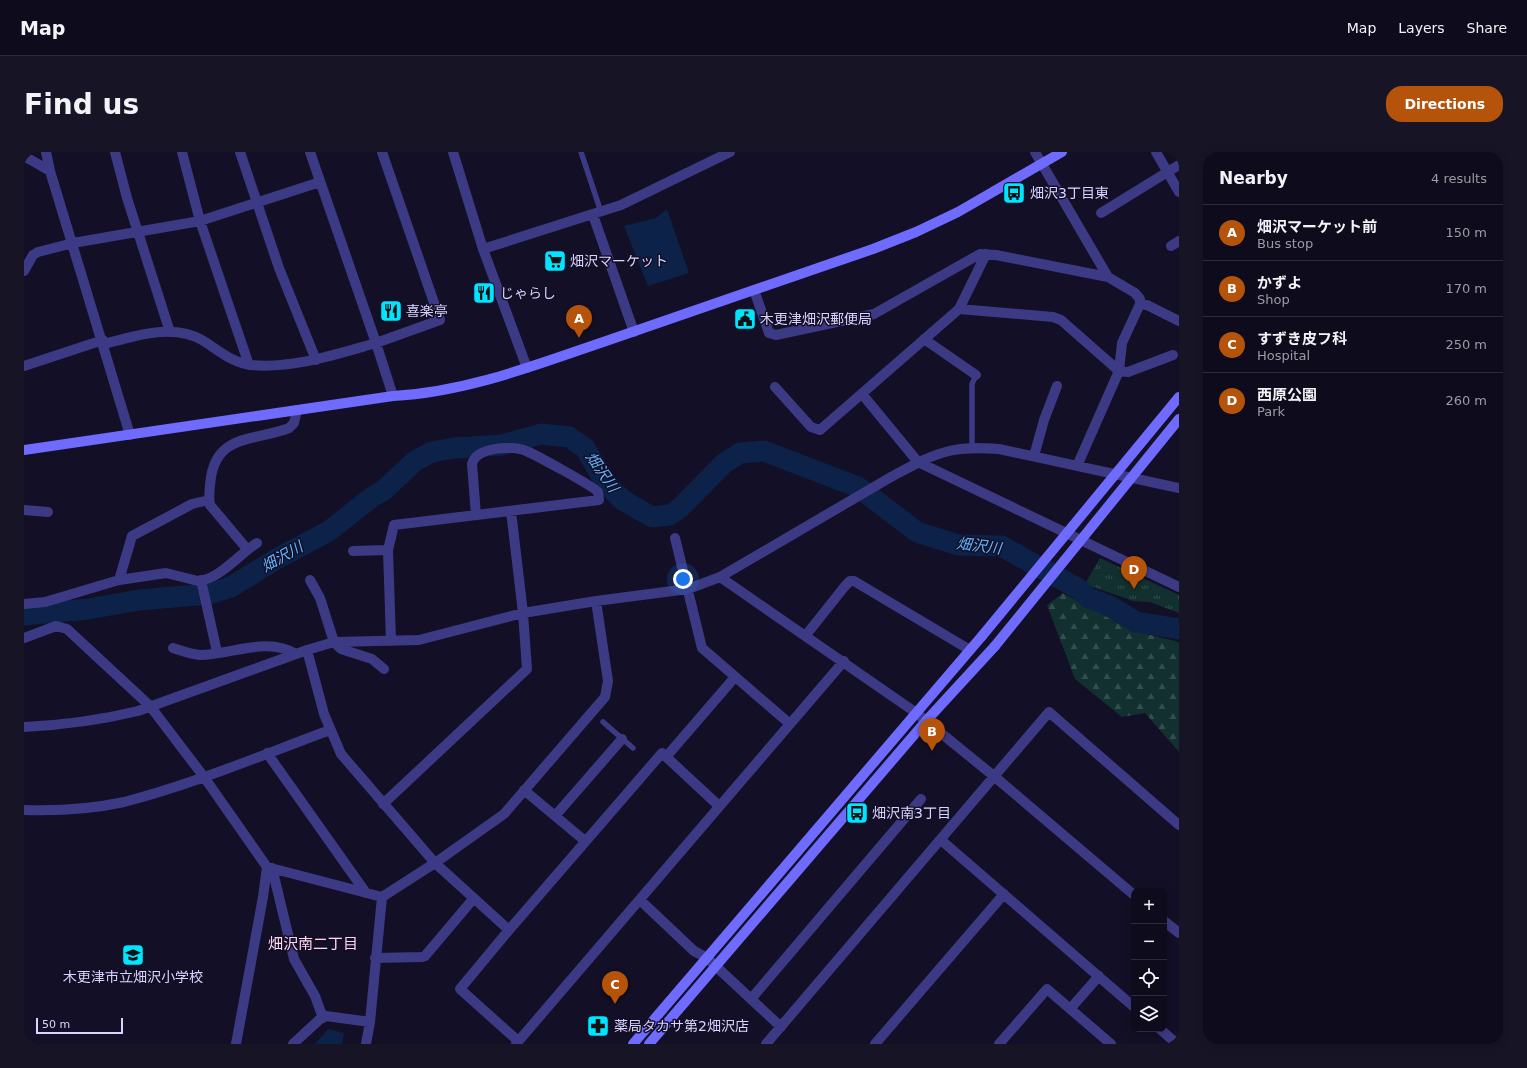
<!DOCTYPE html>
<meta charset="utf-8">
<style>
:root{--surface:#0e0b1c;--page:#171425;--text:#f1f3f6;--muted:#9b9ba3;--line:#2e2b3b;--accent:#b45309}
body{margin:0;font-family:"DejaVu Sans","Noto Sans JP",sans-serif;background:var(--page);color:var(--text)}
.controls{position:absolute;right:12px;bottom:12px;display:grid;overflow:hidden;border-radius:8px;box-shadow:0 2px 10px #0003}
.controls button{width:36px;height:36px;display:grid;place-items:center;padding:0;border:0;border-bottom:1px solid var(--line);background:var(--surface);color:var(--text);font:20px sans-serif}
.scale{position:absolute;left:12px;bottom:10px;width:87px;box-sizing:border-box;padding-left:4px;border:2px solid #d9d4ff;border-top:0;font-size:11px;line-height:14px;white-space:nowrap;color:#d9d4ff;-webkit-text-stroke:3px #130f26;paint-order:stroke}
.you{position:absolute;left:659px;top:427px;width:14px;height:14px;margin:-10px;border:3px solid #fff;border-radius:50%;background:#1a73e8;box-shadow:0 0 0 6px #1a73e833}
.badge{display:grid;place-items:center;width:26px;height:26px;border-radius:50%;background:var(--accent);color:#fff;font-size:13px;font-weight:700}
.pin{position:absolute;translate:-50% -33px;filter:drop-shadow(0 1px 2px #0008)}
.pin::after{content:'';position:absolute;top:21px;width:14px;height:12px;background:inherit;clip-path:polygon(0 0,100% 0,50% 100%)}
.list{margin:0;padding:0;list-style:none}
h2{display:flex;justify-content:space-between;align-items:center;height:52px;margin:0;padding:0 16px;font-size:17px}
h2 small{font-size:13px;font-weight:400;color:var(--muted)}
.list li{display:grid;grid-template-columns:26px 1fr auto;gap:12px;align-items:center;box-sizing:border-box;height:56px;padding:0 16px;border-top:1px solid var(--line)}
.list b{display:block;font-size:15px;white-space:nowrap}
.list p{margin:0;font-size:13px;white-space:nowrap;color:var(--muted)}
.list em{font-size:13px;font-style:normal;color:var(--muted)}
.icon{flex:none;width:22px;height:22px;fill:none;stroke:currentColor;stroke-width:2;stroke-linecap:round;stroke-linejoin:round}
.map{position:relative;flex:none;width:1155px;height:892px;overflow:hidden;border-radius:16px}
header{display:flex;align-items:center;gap:24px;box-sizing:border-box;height:56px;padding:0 20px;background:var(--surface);border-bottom:1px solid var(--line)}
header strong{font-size:19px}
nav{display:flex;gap:22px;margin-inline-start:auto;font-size:14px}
.intro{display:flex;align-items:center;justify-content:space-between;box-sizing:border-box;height:96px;padding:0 24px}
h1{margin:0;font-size:28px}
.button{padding:10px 18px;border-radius:16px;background:var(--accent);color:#fff;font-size:14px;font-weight:700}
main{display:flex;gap:24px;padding:0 24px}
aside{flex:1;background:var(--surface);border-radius:16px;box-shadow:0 2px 10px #0003}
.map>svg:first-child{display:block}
.grass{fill:url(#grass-tufts)}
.forest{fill:url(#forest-firs)}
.water{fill:#0c2248}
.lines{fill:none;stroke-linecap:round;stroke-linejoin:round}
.river{stroke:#0c2248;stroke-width:21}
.lane{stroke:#3d3a85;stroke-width:5.5}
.street{stroke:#3d3a85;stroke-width:10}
.secondary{stroke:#6f6bff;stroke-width:10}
.secondary-bridge{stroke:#6f6bff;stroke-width:10}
.labels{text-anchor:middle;stroke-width:3;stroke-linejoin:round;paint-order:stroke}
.poi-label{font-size:14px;fill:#d9d4ff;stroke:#130f26;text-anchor:start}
.water-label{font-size:15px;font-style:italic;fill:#62b6ff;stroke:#130f26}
.neighbourhood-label{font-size:15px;fill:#ffd6f0;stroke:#130f26}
</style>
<header>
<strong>Map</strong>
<nav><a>Map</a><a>Layers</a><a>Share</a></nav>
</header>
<div class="intro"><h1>Find us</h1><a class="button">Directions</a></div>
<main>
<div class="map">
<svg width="1155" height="892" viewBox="0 0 1155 892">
<defs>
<pattern id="grass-tufts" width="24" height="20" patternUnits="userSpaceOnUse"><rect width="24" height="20" fill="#12302f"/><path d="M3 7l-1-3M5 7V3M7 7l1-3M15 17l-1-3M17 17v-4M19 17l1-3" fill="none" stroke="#344d4e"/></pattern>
<pattern id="forest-firs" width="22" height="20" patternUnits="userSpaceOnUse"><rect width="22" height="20" fill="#12302f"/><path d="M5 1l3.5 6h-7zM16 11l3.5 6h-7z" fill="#344d4e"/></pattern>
</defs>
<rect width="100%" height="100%" fill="#130f26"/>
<path class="grass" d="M1076,406l79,37v18l-29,-11 -17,-1 -48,-17z"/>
<path class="forest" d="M1039,441l68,37 48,12v110l-34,-39 -23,4 -47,-38 -28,-74z"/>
<path class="water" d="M643,57l22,64 -41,13 -24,-60 32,-8z
M304,877l16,4 -2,11h-27z"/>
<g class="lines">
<path class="river" d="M0,463l64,-6 51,-9 70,-6 22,-7 47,-29 51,-27 43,-34 12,-7 31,-29 17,-9 22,-4 48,-3 39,-11 28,3 16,11 22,37 17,16 28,16 18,-2 10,-7 43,-44 17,-11 24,-2 94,36 59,45 41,13 43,1 78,43 10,9 21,8 26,16 43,7"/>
<path class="lane" d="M557,0l20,60
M948,296v-64l4,-9
M579,570l30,26"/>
<path class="street" d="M22,0l4,19 80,264
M91,0l12,46 43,134
M158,0l18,69 49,144
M216,0l39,116 37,92
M358,0l58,168 -64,23 17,53
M429,0l30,97 44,119
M1011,0l73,125 27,16 5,6v5l-18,39 -3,28 -42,95
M1132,0l23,40
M0,4l26,15
M1077,61l78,-48
M569,63l41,117
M1147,94l8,-5
M459,97l138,-44 109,-53
M0,119l9,-16 5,-3 35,-9 127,-22 120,-39
M730,138l15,43 7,2 98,-21 106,-60 16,1 112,22
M1116,152l7,1 32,16
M935,157l94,8 8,3 58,51 9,1 45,-17
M900,187l52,36
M80,192c30,-8 69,-21 98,-4 15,9 30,23 49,25 41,4 86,-11 125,-22l-66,-191
M0,214l79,-26
M751,235l36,40 9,3 139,-121 27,-55
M838,242l56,68 261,125
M1010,304l10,-36 13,-34
M0,358l24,2
M651,386l27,110 88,76
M223,397l-37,-44c-2,-10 0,-19 1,-28 7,-44 46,-36 78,-49l5,-5 3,-13
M329,399l35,-1
M696,425l195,135 80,65 139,118
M95,428l13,-44 60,-32 17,-4
M177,428l16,72
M286,428l10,18 14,44 7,7 31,10 12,10
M0,452l21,-2 74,-22 47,-7 32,8c22,-2 41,-27 59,-38
M782,483l39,-49 5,-5h4l116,69
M0,486l32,-12 11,3 83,77 54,71 63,90 115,30 53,-34 69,-49 101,-117 3,-16 -12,-80
M367,489l-3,-91 6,-25 205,-25 -1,-8c-5,-6 -62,-37 -72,-41 -14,-6 -50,-4 -54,13l4,51
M149,496c9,3 17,6 27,7 31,0 67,-19 96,-1
M283,498l17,64 17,40 94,109 74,67
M0,575c39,-2 77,-7 114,-16l169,-61 27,-8 85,-2 104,-27 73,-12 92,-12 32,-12 171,-100c19,-10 37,-21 58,-26 16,-4 34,-3 50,-2l180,39
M243,601l99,140
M642,605l69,-80
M500,638l61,51
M359,652l144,-135 -4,-56 -12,-102
M0,658c33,1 68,-1 100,-8 70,-18 138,-47 206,-72
M531,664l67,-77
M917,688l193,167
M248,716l22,91 21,37 8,22
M616,748l54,51 13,7 74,69
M1140,769l15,12
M351,806l47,-1 3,-1 49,-58
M727,847l170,-200
M1046,857l29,-33
M1136,877l17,15
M494,889l-58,-52 49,-59 153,-177 57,53
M212,892l27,-147 4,-30
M269,892l26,-24 7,-4 44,6
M342,892l4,-22 12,-125
M492,892l328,-383
M742,892l283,-332 130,113
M851,892l129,-150
M975,892l48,-55 64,55"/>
<path class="secondary" d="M0,298l369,-54c75,-4 145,-32 216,-56 88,-30 176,-60 264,-91l43,-17 42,-20 104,-60
M609,892l349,-408
M625,892l277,-323 69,-75"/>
<path class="secondary-bridge" d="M958,484l197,-239
M971,494l184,-227"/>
</g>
<defs>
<g id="bus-square" transform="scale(1.15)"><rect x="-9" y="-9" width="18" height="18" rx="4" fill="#00e5ff" stroke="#130f26"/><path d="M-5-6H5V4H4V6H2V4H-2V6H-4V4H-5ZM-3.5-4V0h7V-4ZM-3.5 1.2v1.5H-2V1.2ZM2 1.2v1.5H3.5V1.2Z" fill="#111"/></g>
<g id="supermarket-square" transform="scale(1.15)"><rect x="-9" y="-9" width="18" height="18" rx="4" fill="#00e5ff" stroke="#130f26"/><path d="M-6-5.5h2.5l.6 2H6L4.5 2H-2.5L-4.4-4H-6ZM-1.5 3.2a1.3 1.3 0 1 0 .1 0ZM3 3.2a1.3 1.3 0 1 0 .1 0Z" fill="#111"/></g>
<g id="restaurant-square" transform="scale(1.15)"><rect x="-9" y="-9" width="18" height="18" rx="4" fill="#00e5ff" stroke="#130f26"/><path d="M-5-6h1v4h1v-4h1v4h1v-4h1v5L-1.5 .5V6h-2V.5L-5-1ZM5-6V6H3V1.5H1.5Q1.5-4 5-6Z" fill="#111"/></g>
<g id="civic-square" transform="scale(1.15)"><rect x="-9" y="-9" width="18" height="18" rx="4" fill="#00e5ff" stroke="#130f26"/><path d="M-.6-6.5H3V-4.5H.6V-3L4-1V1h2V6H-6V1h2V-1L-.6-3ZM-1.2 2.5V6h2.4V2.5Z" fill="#111"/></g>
<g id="school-square" transform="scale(1.15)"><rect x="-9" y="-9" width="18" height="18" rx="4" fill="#00e5ff" stroke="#130f26"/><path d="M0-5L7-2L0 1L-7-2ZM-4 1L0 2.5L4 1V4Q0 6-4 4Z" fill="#111"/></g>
<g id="pharmacy-square" transform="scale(1.15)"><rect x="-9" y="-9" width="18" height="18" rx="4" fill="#00e5ff" stroke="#130f26"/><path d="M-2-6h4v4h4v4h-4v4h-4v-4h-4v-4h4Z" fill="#111"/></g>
</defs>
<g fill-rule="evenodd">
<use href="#bus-square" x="990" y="41"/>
<use href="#supermarket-square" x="531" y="109"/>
<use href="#restaurant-square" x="460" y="141"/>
<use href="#restaurant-square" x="367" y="159"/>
<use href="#civic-square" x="721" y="167"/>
<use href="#bus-square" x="833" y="661"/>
<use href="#school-square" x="109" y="803"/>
<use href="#pharmacy-square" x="574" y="874"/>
</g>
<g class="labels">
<g class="poi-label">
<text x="1006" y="46">畑沢3丁目東</text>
<text x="546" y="114">畑沢マーケット</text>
<text x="476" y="146">じゃらし</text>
<text x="382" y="164">喜楽亭</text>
<text x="736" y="172">木更津畑沢郵便局</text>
<text x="848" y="666">畑沢南3丁目</text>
<text x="109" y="830" text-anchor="middle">木更津市立畑沢小学校</text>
<text x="590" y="879">薬局タカサ第2畑沢店</text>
</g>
<g class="water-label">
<text transform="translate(578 320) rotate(55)" y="5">畑沢川</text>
<text transform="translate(955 394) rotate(7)" y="5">畑沢川</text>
<text transform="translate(258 405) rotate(-30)" y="5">畑沢川</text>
</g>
<g class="neighbourhood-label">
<text x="289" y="797">畑沢南二丁目</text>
</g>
</g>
</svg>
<div class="controls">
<button>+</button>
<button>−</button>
<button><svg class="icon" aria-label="locate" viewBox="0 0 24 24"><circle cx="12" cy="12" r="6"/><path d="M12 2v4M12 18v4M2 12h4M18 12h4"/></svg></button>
<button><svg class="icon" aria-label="layers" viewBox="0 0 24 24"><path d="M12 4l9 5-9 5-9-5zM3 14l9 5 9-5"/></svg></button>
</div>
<div class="scale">50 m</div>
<div class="you"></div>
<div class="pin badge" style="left:555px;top:186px">A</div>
<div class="pin badge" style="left:908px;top:599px">B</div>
<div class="pin badge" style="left:591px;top:852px">C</div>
<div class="pin badge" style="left:1110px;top:437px">D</div>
</div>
<aside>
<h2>Nearby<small>4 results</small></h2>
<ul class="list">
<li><span class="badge">A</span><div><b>畑沢マーケット前</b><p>Bus stop</p></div><em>150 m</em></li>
<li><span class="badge">B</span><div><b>かずよ</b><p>Shop</p></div><em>170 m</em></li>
<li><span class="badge">C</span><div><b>すずき皮フ科</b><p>Hospital</p></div><em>250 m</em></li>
<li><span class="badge">D</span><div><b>西原公園</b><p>Park</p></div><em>260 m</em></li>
</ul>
</aside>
</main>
